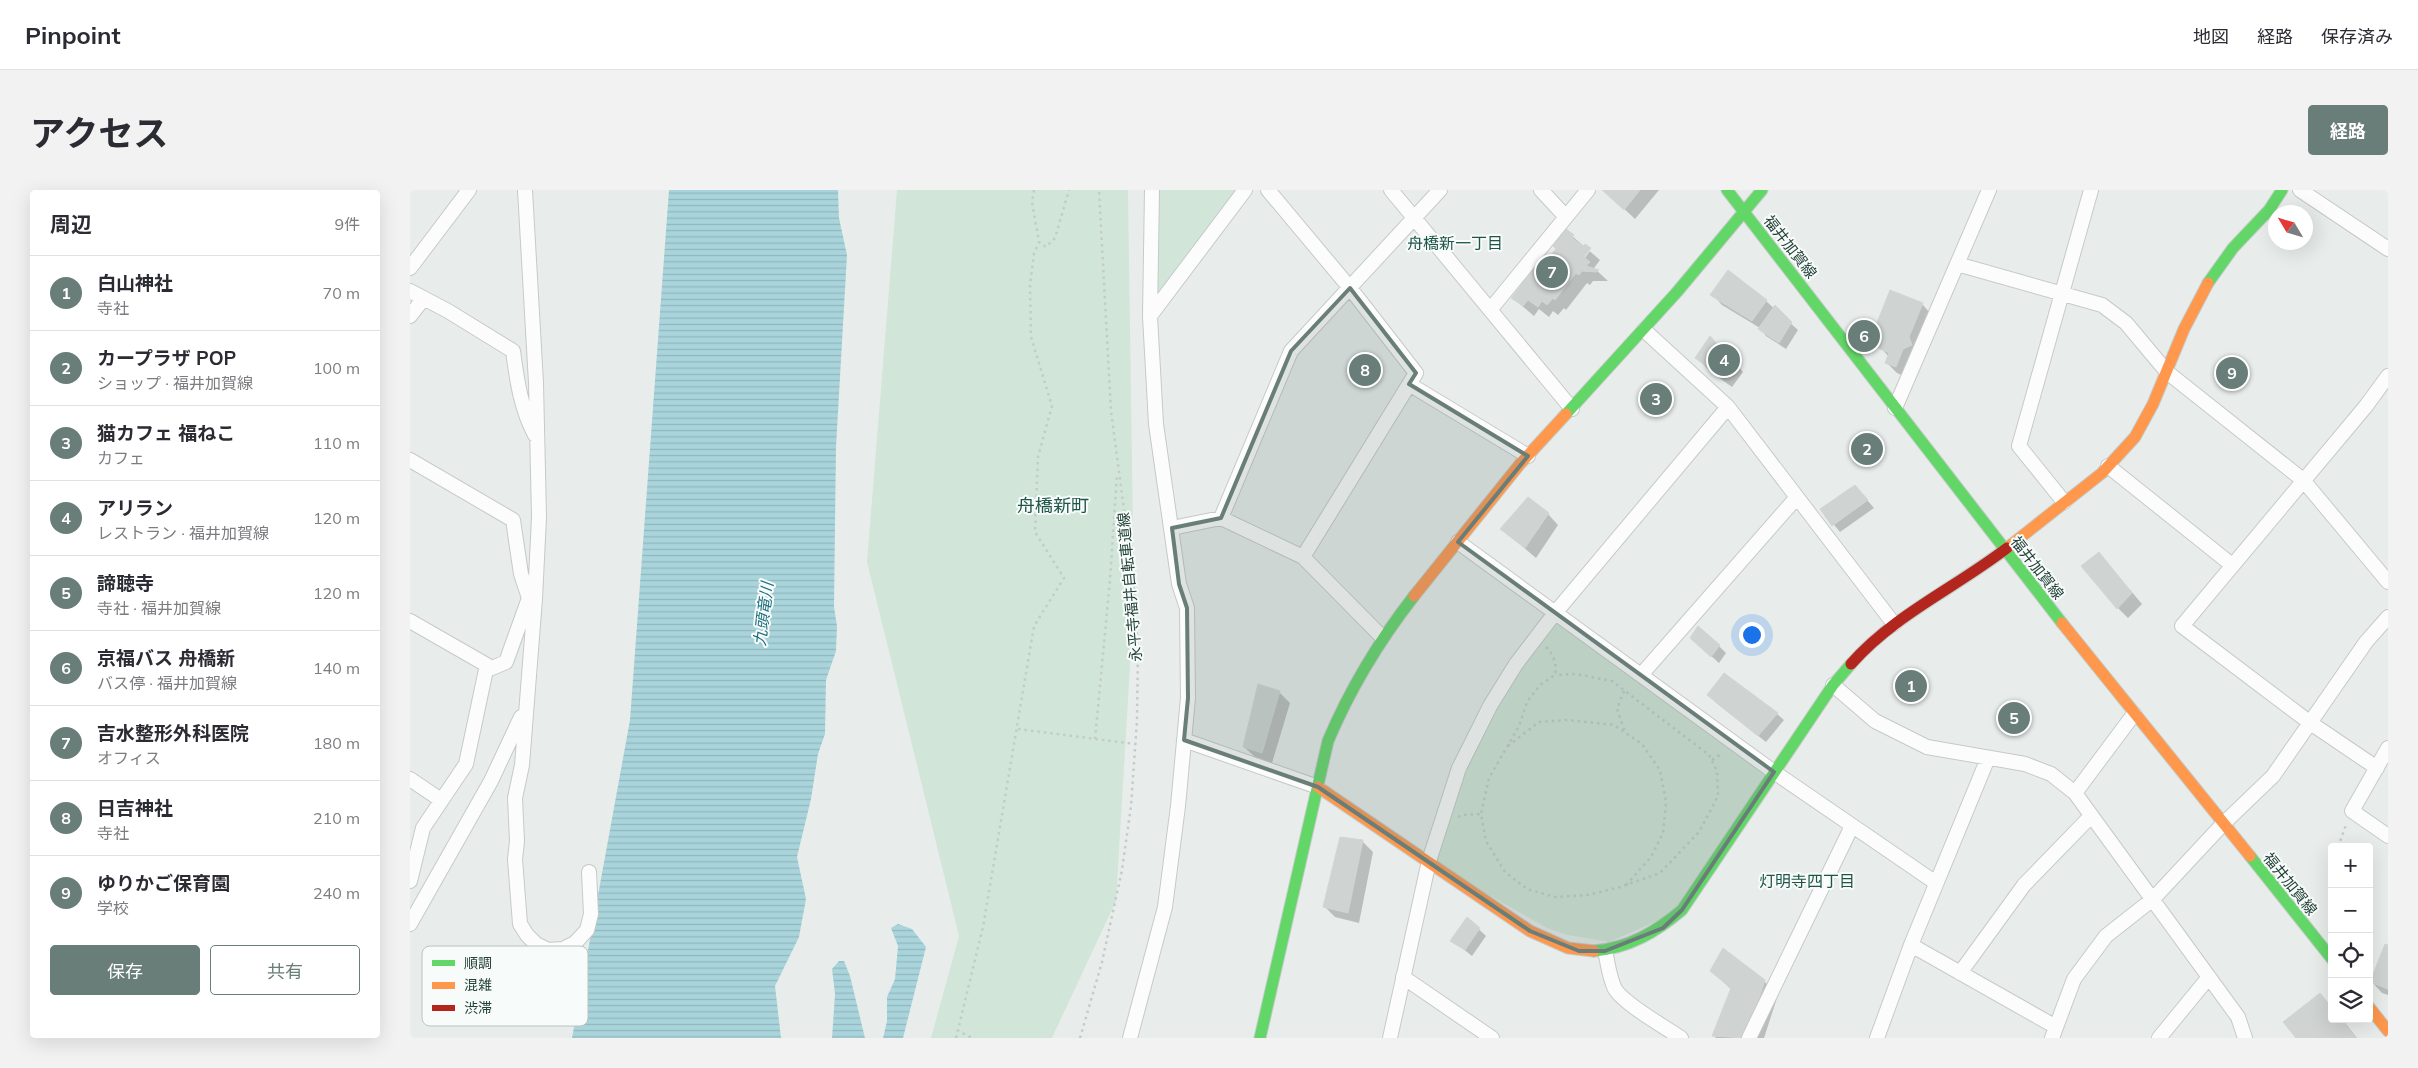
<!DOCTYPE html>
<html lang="ja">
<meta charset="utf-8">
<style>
:root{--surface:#fff;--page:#f2f2f3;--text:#2b2b33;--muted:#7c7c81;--line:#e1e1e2;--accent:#697e78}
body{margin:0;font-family:Mulish,"Noto Sans JP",sans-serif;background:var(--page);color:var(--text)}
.controls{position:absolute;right:15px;bottom:15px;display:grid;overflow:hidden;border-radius:5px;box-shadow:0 5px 20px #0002}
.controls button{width:45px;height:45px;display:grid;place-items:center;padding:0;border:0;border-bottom:1px solid var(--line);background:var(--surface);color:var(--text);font:25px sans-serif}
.compass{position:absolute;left:1858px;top:15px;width:45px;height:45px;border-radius:50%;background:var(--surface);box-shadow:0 5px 20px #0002;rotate:308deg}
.you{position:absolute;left:1341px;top:444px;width:18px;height:18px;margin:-12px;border:4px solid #fff;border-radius:50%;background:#1a73e8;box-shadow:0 0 0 8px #1a73e833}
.badge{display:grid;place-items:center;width:32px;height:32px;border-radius:50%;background:var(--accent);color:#fff;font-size:16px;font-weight:700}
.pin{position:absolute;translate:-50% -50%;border:2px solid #fff;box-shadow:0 1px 5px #0006}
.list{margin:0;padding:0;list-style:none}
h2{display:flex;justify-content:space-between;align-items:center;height:65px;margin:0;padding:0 20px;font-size:21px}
h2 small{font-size:16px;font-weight:400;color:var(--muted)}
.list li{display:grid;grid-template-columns:32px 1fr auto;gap:15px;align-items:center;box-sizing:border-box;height:75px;padding:0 20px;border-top:1px solid var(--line)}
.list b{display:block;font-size:19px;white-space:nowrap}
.list p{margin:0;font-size:16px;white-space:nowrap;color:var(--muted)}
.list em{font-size:16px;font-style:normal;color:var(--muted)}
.actions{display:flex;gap:10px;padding:15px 20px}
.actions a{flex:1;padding:11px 0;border:1px solid var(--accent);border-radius:5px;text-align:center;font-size:18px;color:var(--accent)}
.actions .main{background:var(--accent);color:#fff}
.icon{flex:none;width:28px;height:28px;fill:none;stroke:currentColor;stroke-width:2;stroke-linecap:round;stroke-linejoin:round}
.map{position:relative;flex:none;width:1978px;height:848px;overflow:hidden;border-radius:5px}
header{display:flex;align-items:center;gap:30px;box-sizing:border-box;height:70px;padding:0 25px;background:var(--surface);border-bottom:1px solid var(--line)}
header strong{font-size:24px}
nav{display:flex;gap:28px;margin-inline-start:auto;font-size:18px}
.intro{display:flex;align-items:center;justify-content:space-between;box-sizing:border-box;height:120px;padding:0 30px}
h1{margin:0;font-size:35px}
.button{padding:12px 22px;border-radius:5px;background:var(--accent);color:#fff;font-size:18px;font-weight:700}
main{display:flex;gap:30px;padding:0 30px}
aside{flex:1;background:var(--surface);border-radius:5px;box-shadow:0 5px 20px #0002}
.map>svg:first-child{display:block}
.park{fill:#d1e6d8}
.water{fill:url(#water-rules)}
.shadow{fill:#0003;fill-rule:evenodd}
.building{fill:#cfd4d2;stroke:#d1d6d4}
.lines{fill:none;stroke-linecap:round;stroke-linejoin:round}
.street-casing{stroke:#c5cac8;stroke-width:16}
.fast-casing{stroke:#c3cbc8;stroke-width:13}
.slow-casing{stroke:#c3cbc8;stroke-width:13}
.jam-casing{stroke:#c3cbc8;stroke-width:13}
.path{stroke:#c3ccca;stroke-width:2.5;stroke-dasharray:2.5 4;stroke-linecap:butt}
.street{stroke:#fcfcfc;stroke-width:14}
.fast{stroke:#63d668;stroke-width:11}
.slow{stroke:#ff974d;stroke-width:11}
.jam{stroke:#b3261e;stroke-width:11}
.marked{fill:#697e78;fill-opacity:0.2;stroke:#697e78;stroke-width:4;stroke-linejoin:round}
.labels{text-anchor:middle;stroke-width:4;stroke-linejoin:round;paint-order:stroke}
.street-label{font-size:15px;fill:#24423a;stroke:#f7fbf9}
.neighbourhood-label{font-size:16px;fill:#1f5548;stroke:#f7fbf9}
.water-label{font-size:16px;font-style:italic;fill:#1c6f80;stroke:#f7fbf9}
.quarter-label{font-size:18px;fill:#1f5548;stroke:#f7fbf9}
.key{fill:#f7fbf9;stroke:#b8c4c0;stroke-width:1}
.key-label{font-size:14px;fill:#24423a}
</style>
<header>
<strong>Pinpoint</strong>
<nav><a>地図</a><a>経路</a><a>保存済み</a></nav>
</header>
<div class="intro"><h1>アクセス</h1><a class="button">経路</a></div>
<main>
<aside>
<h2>周辺<small>9件</small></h2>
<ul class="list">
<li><span class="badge">1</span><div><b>白山神社</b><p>寺社</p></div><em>70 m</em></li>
<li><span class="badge">2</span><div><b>カープラザ POP</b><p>ショップ · 福井加賀線</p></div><em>100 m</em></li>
<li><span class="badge">3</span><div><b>猫カフェ 福ねこ</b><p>カフェ</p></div><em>110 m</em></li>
<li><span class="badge">4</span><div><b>アリラン</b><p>レストラン · 福井加賀線</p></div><em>120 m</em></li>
<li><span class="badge">5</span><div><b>諦聴寺</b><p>寺社 · 福井加賀線</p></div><em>120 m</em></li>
<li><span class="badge">6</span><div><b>京福バス 舟橋新</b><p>バス停 · 福井加賀線</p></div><em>140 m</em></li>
<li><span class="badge">7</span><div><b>吉水整形外科医院</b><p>オフィス</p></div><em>180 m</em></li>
<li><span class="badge">8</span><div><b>日吉神社</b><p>寺社</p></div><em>210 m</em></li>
<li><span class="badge">9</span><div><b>ゆりかご保育園</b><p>学校</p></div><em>240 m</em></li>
</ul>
<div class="actions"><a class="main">保存</a><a>共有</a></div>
</aside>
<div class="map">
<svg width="1978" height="848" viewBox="0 0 1978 848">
<defs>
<pattern id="water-rules" width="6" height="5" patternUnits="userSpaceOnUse" patternTransform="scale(1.25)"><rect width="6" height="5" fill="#a9d4db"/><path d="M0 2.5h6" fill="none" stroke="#91b7bd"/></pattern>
</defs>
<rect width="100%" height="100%" fill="#e8edeb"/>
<path class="park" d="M487,0h231l6,409 -18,302 -64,137h-121l28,-102 -92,-374z
M745,0h90l-95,117z
M1145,423l215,156 -88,141 -73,32 -41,-7 -21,-7 -118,-67 30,-93z"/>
<path class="water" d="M259,0h169l1,28 8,37 -11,192 -2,160 3,19 -1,25 -10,29 -1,54 -7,20 -7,45 -14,58 9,42 -7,38 -24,49 6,52h-209l58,-318z
M488,734l14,5 14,18 -23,91h-20l4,-17v-24l8,-18 3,-33 -7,-18z
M429,771h5l6,15 15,62h-33l3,-44 -3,-25z"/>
<path class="shadow" d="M1194,0h55l-24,29z
M1155,40l35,30 -6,8 14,13h-15l-3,4 -3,-2 -21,27 -2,-2 -6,7 -5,-4 -4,6 -10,-8 -5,7 -21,-18 45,-49zM1177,61h3l-9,12 -2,-2z
M1302,104l54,7 32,29 -12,19 -20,-13 -6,-8 -38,-23z
M1512,114l10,11 -26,62 -9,-4 -10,-10 2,-6 -17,-19z
M1314,161l19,21 -11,15 -21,-15 -14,-14z
M1452,304l12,14 -34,24 -19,-23z
M1138,324l10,11 -22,33 -34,-29z
M1699,375l33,39 -14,14 -10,-10z
M1289,455l20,1 7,7 -7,10z
M869,502l11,11 -18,60 -17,-6 -11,-10z
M1305,512l62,12 7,6 -18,22z
M931,649l22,3 10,10 -14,71 -24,-6 -10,-10z
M1058,729l18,17 -14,20 -20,-16z
M1978,757v48l-6,-2 -10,-11z
M1301,781l53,10 14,14 -14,43h-48l-2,-2 18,-46z
M1909,804l13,13v12h10l15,19h-59z"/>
<path class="building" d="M1192,0h38l-16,20z
M1155,38l9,7 -2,3 11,8 2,-2 6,4 -7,9 6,5 -4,4 13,4 -3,2 -14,-1 -3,4 -3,-2 -21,27 -2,-2 -6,7 -5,-4 -4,6 -10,-7 -5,6 -12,-8 32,-41 4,3 9,-11 -3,-3z
M1318,80l39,30 -15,21 -42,-26z
M1480,100l33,13 -14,34 3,8 -9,4 -7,18 -11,-4 4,-10 -11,-5 2,-6 -9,-4z
M1365,115l17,17 -13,21 -21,-14z
M1300,146l19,21 -11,17 -23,-16z
M1445,295l13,15 -36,26 -12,-17z
M1118,307l21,16 -24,35 -25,-19z
M1689,362l33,41 -15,16 -36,-43z
M1288,436l22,19 -9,12 -21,-19z
M1314,483l54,40 -20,23 -51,-41z
M848,494l22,7 -18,62 -19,-6z
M930,647l23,3 -15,73 -25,-6z
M1057,727l13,11 -15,22 -15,-9z
M1975,754l3,1v44l-18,-7z
M1313,758l42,32 -19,58 -34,-2 19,-48 -21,-17z
M1910,803l12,15v11h9l15,19h-60l-13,-16z"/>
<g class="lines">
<g class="street-casing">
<path id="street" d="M115,0l11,193 3,134 -4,82 -13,166 -7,33 2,43 -2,18 5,65 7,11 9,9 12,6 15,-1 12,-6 12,-13 4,-16 -2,-42
M858,0l82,98 66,85 -113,184
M981,0l181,219
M1131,0l24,26
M1890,0l88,59
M1547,74l145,41 24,18 41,49 136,108 85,102
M0,78l59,-78
M0,101l38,20 65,40c4,30 8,58 22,84
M1080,120l98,-120
M0,126l14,-18
M740,126l95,-126
M1234,140l84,77 166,217
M999,194l119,72
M1485,218l94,-218
M0,270l103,60 8,54 8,24
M1698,276l124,99
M1654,312l-45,-56 72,-256
M811,328l70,-167 149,-161
M762,338l49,-10 82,39 79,80
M1048,352l316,230 162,111
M0,431l82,47 14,-6 23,-64h6
M1231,485l156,-178
M1423,495l42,36 52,26 98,17 26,10 24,19 163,224 7,21
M774,550l134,47
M1978,558l-36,63 36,25
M1967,578l-68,-46 -127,-96 184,-220 22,-30
M0,589l31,21
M1665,603l59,-79
M0,691l13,-53 43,-64 21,-99
M0,734l81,-143 30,-64
M1501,755l145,82
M1195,761c3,12 4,26 10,38 9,15 50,38 66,49
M1550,783l64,-88 67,-69
M993,787l89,61
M720,848l35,-131 13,-101 10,-108 -1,-90 -8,-24 -23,-160 -6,-108 2,-126
M980,848l39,-177 30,-93 31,-62 26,-42 39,-51 173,-206
M1339,848l103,-212
M1467,848l34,-93 77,-187
M1642,848l22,-59 32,-43 47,-37 69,-74 51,-49 93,-134 22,-25
M1749,848l50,-61"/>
</g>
<g class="fast-casing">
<path id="fast" d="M1317,0l335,433
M1798,93l25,-35 36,-38 13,-20
M1156,224l111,-122 85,-102
M1840,666l82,103
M1184,761c35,-3 62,-19 88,-41l151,-225 18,-21
M850,848l68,-297c22,-52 51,-100 86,-145"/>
</g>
<g class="slow-casing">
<path id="slow" d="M1597,358l95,-75 33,-36 18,-33 31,-75 24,-46
M1004,406l106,-132 46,-50
M1652,433l188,233
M908,597l212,144 38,17 26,3
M1959,817l19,24"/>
</g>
<g class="jam-casing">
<path id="jam" d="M1441,474c43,-49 104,-76 156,-116"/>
</g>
<path class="path" d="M624,0l-2,12 7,40 7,5 9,-9 14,-48
M1136,457c8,8 11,18 9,28l-15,10 -13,17 -8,24 -30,52 -8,36 5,27 19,31 22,17 28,8 33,-2 32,-8 40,-14 39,-41 19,-36 -1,-25 -8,-16 -97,-74 -36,-7 -21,1
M1214,501l-7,18 8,23
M608,539l117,15
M685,549l15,-159 7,-106
M1098,556l31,-24 29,-2 46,5 28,19 18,26 6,32 -3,31 -12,24 -25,28
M1302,570l11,-7
M1048,627l4,-2 19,-1
M1928,657l8,-22
M1922,702v12
M547,840l15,8
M546,848l27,-111 51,-301 30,-48 -29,-46 3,-75 14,-51 -21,-69 -1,-52 4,-32 5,-11
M670,848l22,-76 20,-92 9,-64 6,-86 1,-70 -5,-72 -22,-167 -12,-221"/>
<use href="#street" class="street"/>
<use href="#fast" class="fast"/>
<use href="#slow" class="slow"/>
<use href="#jam" class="jam"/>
</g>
<path class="marked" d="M940,98l66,85 -7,11 119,72 -70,86 316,230 -92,138 -19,18 -58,23h-26l-49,-20 -212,-144 -134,-47 4,-42 -1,-90 -8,-24 -7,-56 49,-10 70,-167z"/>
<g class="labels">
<g class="street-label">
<text transform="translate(1380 57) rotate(52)" y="5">福井加賀線</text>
<text transform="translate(1627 378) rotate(52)" y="5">福井加賀線</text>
<text transform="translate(720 397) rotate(-95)" y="5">永平寺福井自転車道線</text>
<text transform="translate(1880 694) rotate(51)" y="5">福井加賀線</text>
</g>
<g class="neighbourhood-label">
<text x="1045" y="59">舟橋新一丁目</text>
<text x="1397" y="697">灯明寺四丁目</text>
</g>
<g class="water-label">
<text transform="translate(353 424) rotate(-83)" y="6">九頭竜川</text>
</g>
<g class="quarter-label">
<text x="643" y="322">舟橋新町</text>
</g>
</g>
<rect x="12" y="756" width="166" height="80" rx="8" class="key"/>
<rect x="22" y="770" width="23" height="6" fill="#63d668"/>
<rect x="22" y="792" width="23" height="7" fill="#ff974d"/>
<rect x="22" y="815" width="23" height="6" fill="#b3261e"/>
<g class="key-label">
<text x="54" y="778">順調</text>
<text x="54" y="800">混雑</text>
<text x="54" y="823">渋滞</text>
</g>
</svg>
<div class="controls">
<button>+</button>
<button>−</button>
<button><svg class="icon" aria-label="locate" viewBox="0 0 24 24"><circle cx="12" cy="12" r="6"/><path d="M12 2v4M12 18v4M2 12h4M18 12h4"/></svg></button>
<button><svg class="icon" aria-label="layers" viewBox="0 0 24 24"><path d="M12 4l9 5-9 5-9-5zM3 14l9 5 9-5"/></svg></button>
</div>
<svg class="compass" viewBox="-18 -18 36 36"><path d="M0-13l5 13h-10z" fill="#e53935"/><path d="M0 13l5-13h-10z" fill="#7c7c81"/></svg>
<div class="you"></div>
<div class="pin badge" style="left:1501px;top:496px">1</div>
<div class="pin badge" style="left:1457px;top:259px">2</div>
<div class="pin badge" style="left:1246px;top:209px">3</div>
<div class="pin badge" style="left:1314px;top:170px">4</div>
<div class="pin badge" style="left:1604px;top:528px">5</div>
<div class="pin badge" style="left:1454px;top:146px">6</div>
<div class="pin badge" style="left:1142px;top:82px">7</div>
<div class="pin badge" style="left:955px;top:180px">8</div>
<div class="pin badge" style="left:1822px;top:183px">9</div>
</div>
</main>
